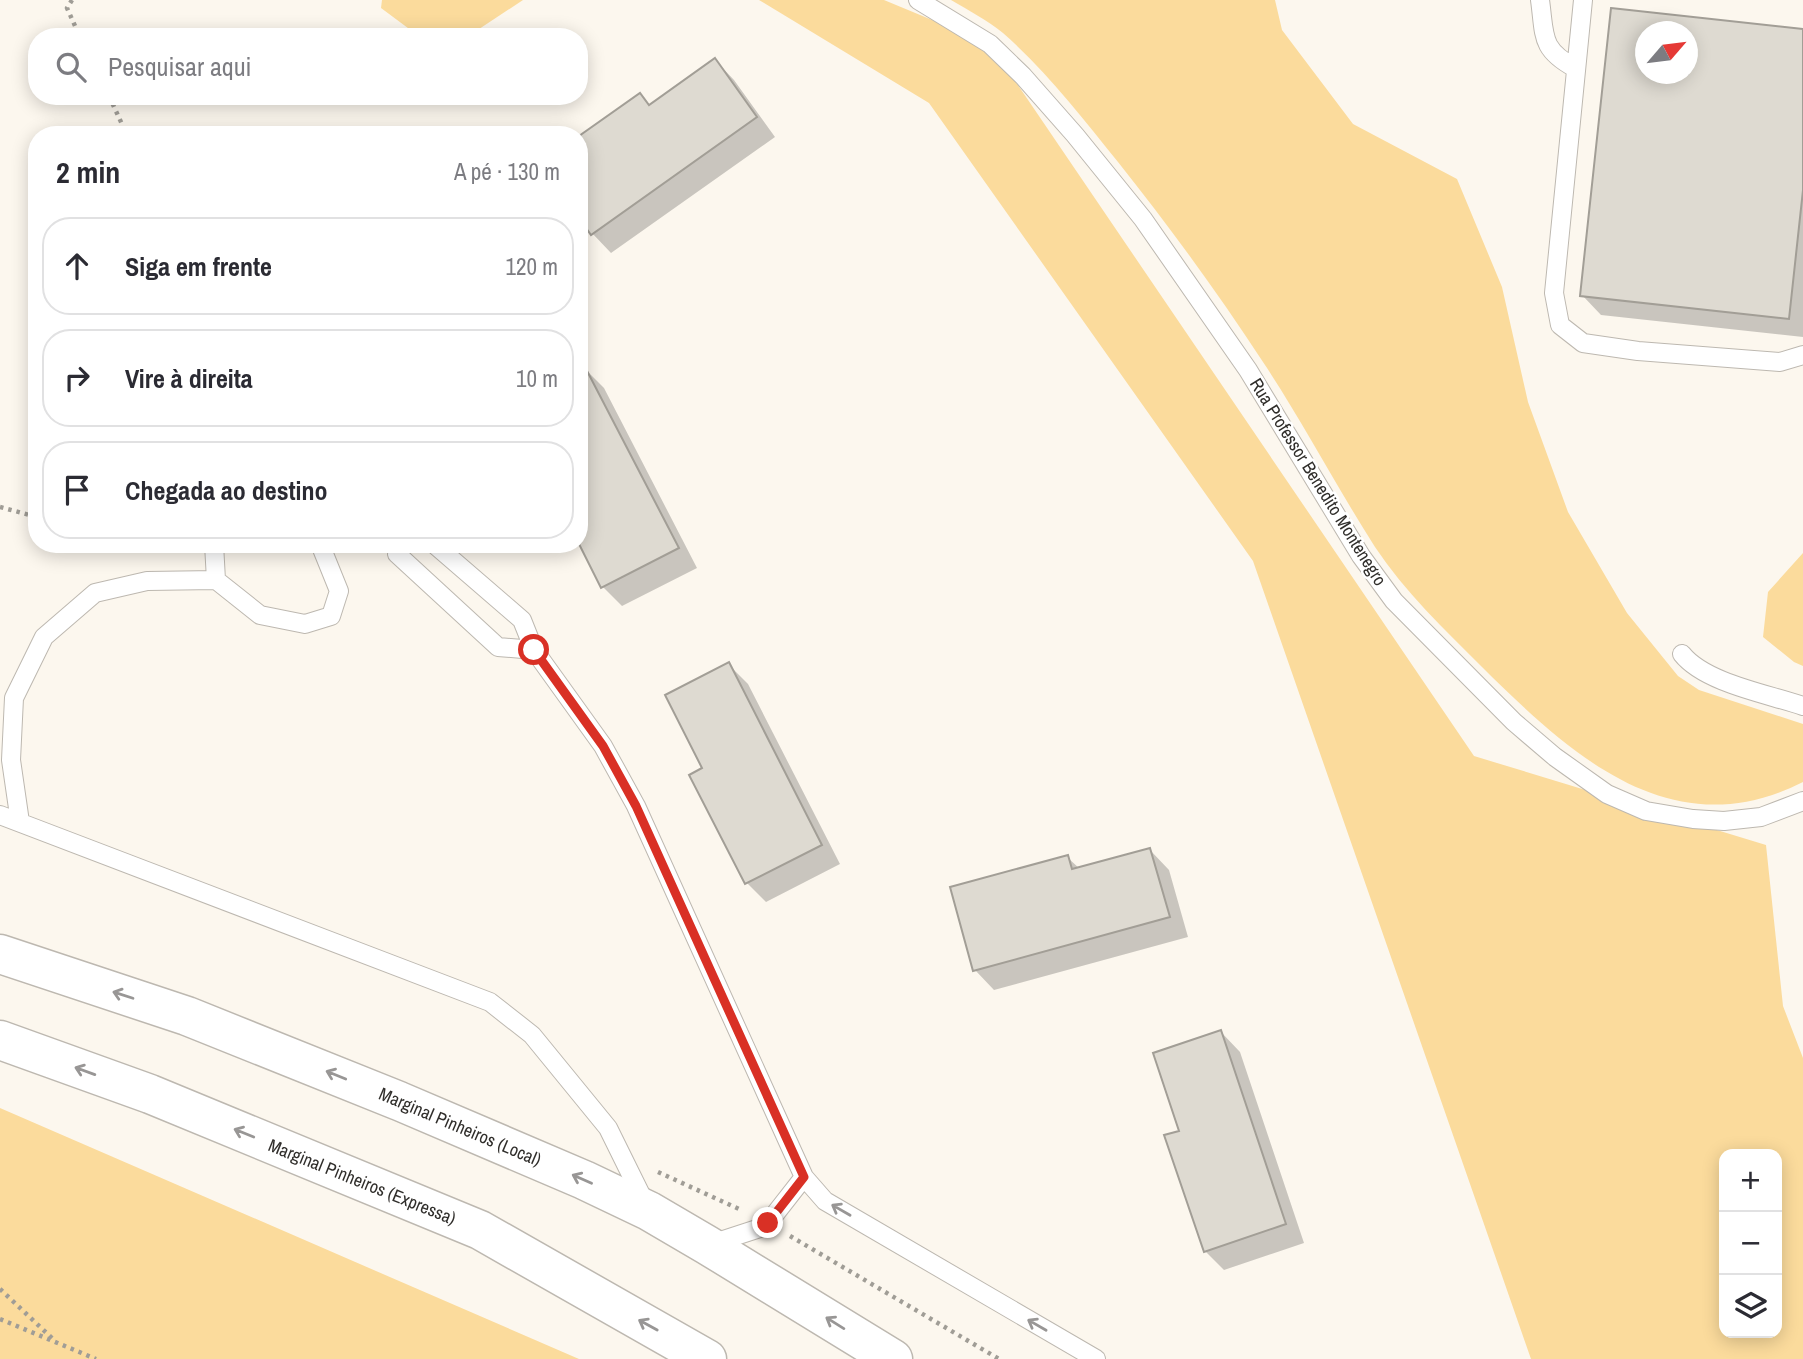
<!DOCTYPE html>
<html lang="pt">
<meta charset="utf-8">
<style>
:root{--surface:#fff;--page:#f7f7f7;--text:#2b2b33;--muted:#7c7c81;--line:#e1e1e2}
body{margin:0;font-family:"Archivo Narrow",sans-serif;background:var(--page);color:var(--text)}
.controls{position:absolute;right:21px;bottom:21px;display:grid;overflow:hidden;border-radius:14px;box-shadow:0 4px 18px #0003}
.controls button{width:63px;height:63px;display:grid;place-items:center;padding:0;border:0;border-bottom:2px solid var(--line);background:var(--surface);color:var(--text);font:35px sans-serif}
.compass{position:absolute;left:1635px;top:21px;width:63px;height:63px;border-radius:50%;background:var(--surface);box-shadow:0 4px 18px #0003;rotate:62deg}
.stop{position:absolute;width:21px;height:21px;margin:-16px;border:5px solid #d93025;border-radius:50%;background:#fff}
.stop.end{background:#d93025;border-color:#fff;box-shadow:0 2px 7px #0008}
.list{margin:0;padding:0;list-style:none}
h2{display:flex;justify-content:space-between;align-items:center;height:91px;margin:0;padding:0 28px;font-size:30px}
h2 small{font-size:23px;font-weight:400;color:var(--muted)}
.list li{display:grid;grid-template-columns:46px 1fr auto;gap:21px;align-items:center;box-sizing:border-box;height:98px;margin:0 14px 14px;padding:0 14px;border:2px solid var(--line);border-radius:28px}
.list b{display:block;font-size:26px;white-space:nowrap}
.list em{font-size:23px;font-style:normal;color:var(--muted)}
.icon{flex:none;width:38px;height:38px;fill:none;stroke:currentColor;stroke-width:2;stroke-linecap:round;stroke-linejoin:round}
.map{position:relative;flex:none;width:1803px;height:1359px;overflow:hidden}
.search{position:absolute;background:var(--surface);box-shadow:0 4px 18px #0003;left:28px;top:28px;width:560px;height:77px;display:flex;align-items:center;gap:18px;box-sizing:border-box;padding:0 24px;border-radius:28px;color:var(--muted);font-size:26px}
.panel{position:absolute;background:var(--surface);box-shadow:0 4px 18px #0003;left:28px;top:126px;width:560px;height:427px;border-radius:28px}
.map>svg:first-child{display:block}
.green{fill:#fbdb9c;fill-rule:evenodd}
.shadow{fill:#0003;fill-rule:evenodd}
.building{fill:#dedad1;stroke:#a29e96;stroke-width:2;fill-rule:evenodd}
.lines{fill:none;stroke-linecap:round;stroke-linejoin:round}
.service-casing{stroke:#bdb8b0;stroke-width:20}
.primary-casing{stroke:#bdb8b0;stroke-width:41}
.motorway-casing{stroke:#bdb8b0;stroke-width:41}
.path{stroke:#a09d96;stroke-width:4.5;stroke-dasharray:3.5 5;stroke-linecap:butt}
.service{stroke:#fff;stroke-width:18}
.primary{stroke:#fff;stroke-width:38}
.motorway{stroke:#fff;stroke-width:38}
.oneway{stroke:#989695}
.route{stroke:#d93025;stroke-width:9}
.labels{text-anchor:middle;stroke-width:5;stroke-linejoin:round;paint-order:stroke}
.street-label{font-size:18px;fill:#302e2b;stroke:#fff}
</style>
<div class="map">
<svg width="1803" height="1359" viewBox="0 0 1803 1359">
<rect width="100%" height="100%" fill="#fcf7ee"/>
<path class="green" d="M382,0h141l-56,37h-47l-39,-29z
M759,0h125l106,44 484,712 292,89 17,161 20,52v301h-272l-278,-798 -324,-458zM1724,1154h53v179h-53z
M951,0h324l7,30 71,94 104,55 45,108 26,115 40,110 59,101 51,63 21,14 104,34v58c-132,67 -233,-28 -321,-115 -38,-38 -77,-75 -107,-120 -39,-61 -72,-125 -112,-185 -45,-69 -94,-136 -145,-200 -36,-45 -72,-91 -115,-129 -16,-13 -35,-23 -52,-33z
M1803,553v113l-9,-4 -31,-25 5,-45z
M0,1108l579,251h-579z"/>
<path class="shadow" d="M1613,9l190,22v306l-202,-22 -19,-20zM1646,32h42v42h-42z
M715,60l19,20 41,57 -164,116 -19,-20 48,-138 11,11z
M585,369l19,19 93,180 -75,38 -19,-19z
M729,665l19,19 92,180 -74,38 -19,-19z
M1150,850l19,20 19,67 -194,53 -19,-20 -23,-81 115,-32 13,12z
M1221,1032l19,20 64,191 -80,27 -19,-19 -24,-119z"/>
<path class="building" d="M1611,8l192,21v161l-14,129 -209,-23zM1646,32h42v42h-42z
M715,58l42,59 -166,118 -12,-17v-82l61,-43 9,12z
M585,367l94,181 -78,40 -22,-44v-174z
M729,662l93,183 -77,39 -56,-109 13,-7 -37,-73z
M1150,848l20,69 -197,54 -23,-84 118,-32 4,14z
M1221,1030l65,194 -82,28 -40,-117 15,-4 -26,-78z"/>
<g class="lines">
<g class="service-casing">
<path id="service" d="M918,0l72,44 33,32 52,59 68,84 105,151 113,186 33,45 120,121 41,35 52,37 39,17 47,8 31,2 37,-4 42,-16
M1540,0c5,36 0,49 35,68
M1583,0l-29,293 6,32 23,18 55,8 142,11 23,-7
M403,544l-6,10 101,93 36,3
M434,544l88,76 12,30 69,96 33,60 168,371 21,24 271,158
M216,580l44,35 45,9 26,-8 8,-25 -19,-47
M1682,654c23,29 86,40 121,52
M0,815l490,187 42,33 76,93 38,77
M20,822l-9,-62 3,-62 30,-61 51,-44 52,-12 69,-1 -2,-36
M711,1244l49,-16 8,-5 36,-46"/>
</g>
<g class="primary-casing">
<path id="primary" d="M0,954l187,62 212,85 185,79 65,31 58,34 186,114"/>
</g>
<g class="motorway-casing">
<path id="motorway" d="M0,1040l150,54 330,136 227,129"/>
</g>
<path class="path" d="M72,0l-5,8 13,29
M109,96l18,39
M0,507l37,10
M658,1172l81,37
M790,1236l209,123
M0,1289l54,51
M0,1319l96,40"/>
<use href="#service" class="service"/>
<use href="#primary" class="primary"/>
<use href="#motorway" class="motorway"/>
</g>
<defs><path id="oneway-shaft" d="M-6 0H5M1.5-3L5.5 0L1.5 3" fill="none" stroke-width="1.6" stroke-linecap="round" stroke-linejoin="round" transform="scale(1.75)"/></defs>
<g class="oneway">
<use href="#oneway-shaft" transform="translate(123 995) rotate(-162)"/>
<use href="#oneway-shaft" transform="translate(85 1071) rotate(-160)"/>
<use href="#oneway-shaft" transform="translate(336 1075) rotate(-158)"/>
<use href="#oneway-shaft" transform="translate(244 1133) rotate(-158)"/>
<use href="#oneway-shaft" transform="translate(582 1179) rotate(-156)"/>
<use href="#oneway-shaft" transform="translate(841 1210) rotate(-150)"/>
<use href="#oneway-shaft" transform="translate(835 1323) rotate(-148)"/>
<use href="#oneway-shaft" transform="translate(648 1325) rotate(-151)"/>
<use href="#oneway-shaft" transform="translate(1037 1325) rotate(-150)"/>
</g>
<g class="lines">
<path class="route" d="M534,650l69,96 33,60 168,371 -36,46"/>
</g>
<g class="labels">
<g class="street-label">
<text transform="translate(1318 482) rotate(58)" y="6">Rua Professor Benedito Montenegro</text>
<text transform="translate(460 1127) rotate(23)" y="6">Marginal Pinheiros (Local)</text>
<text transform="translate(362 1182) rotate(22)" y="6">Marginal Pinheiros (Expressa)</text>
</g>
</g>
</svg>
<div class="controls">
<button>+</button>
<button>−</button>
<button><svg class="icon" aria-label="layers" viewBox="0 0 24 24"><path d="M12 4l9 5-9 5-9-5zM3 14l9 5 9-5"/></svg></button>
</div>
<svg class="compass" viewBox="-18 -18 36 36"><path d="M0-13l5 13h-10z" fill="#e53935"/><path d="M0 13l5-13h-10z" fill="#7c7c81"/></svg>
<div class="stop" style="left:534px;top:650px"></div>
<div class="stop end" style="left:768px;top:1223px"></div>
<div class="search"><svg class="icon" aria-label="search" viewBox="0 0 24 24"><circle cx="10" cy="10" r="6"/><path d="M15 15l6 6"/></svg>Pesquisar aqui</div>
<section class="panel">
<h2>2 min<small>A pé · 130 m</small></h2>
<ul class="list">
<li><svg class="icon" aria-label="ahead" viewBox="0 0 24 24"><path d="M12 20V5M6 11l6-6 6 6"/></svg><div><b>Siga em frente</b></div><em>120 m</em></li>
<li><svg class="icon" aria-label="right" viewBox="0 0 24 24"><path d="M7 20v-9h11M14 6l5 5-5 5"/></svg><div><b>Vire à direita</b></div><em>10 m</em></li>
<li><svg class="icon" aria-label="arrive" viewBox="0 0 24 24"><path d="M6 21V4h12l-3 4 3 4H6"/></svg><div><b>Chegada ao destino</b></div></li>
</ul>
</section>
</div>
